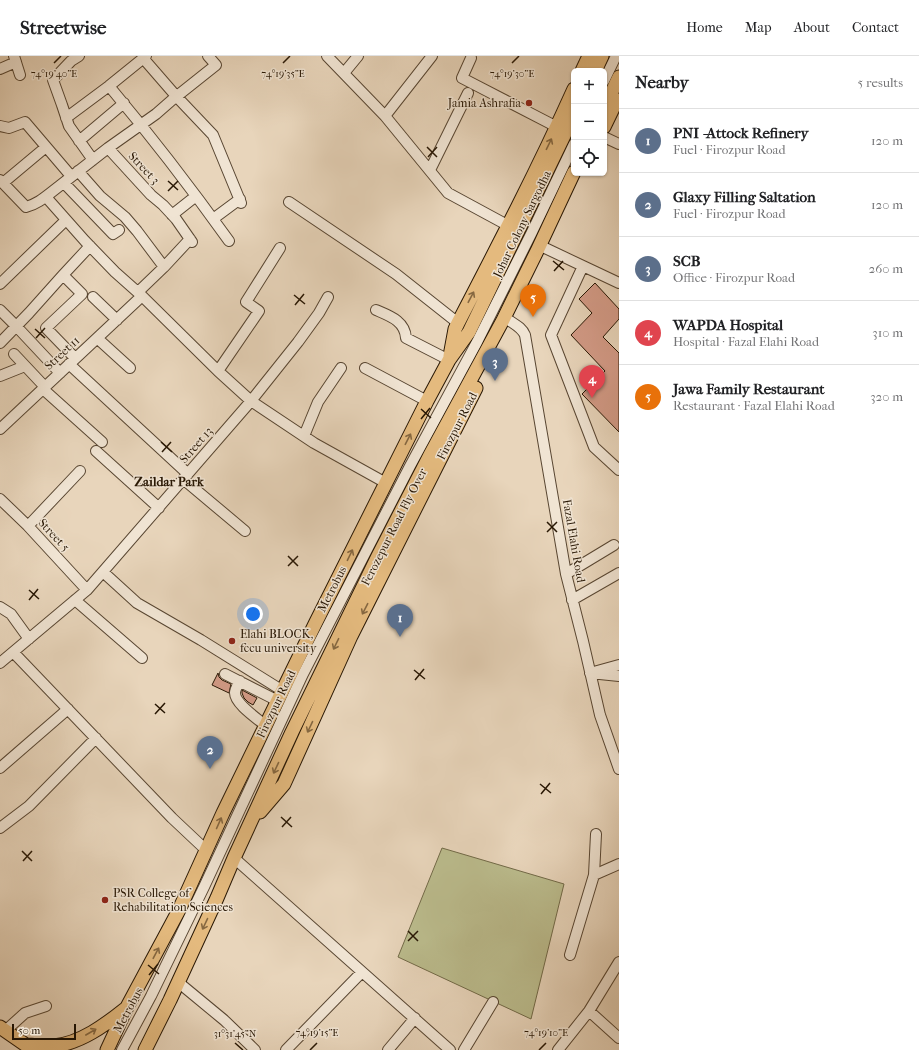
<!DOCTYPE html>
<meta charset="utf-8">
<style>
:root{--surface:#fff;--page:#f2f2f2;--text:#202124;--muted:#757577;--line:#e0e0e0;--accent:#8f2418}
body{margin:0;font-family:"IM FELL French Canon",serif;background:var(--page);color:var(--text)}
.controls{position:absolute;right:12px;top:12px;display:grid;overflow:hidden;border-radius:6px;box-shadow:0 1px 3px #0004}
.controls button{width:36px;height:36px;display:grid;place-items:center;padding:0;border:0;border-bottom:1px solid var(--line);background:var(--surface);color:var(--text);font:20px sans-serif}
.scale{position:absolute;left:12px;bottom:10px;width:64px;box-sizing:border-box;padding-left:4px;border:2px solid #281704;border-top:0;font-size:11px;line-height:14px;white-space:nowrap;color:#281704;-webkit-text-stroke:3px #f0e4d3;paint-order:stroke}
.you{position:absolute;left:253px;top:558px;width:14px;height:14px;margin:-10px;border:3px solid #fff;border-radius:50%;background:#1a73e8;box-shadow:0 0 0 6px #1a73e833}
.badge{display:grid;place-items:center;width:26px;height:26px;border-radius:50%;background:var(--accent);color:#fff;font-size:13px;font-weight:700}
.pin{position:absolute;translate:-50% -33px;filter:drop-shadow(0 1px 2px #0008)}
.pin::after{content:'';position:absolute;top:21px;width:14px;height:12px;background:inherit;clip-path:polygon(0 0,100% 0,50% 100%)}
.list{margin:0;padding:0;list-style:none}
h2{display:flex;justify-content:space-between;align-items:center;height:52px;margin:0;padding:0 16px;font-size:17px}
h2 small{font-size:13px;font-weight:400;color:var(--muted)}
.list li{display:grid;grid-template-columns:26px 1fr auto;gap:12px;align-items:center;box-sizing:border-box;height:64px;padding:0 16px;border-top:1px solid var(--line)}
.list b{display:block;font-size:15px;white-space:nowrap}
.list p{margin:0;font-size:13px;white-space:nowrap;color:var(--muted)}
.list em{font-size:13px;font-style:normal;color:var(--muted)}
.icon{flex:none;width:22px;height:22px;fill:none;stroke:currentColor;stroke-width:2;stroke-linecap:round;stroke-linejoin:round}
.map{position:relative;flex:none;width:619px;height:994px;overflow:hidden}
header{display:flex;align-items:center;gap:24px;box-sizing:border-box;height:56px;padding:0 20px;background:var(--surface);border-bottom:1px solid var(--line)}
header strong{font-size:19px}
nav{display:flex;gap:22px;margin-inline-start:auto;font-size:14px}
main{display:flex}
aside{flex:1;background:var(--surface)}
.map>svg:first-child{display:block}
.green{fill:#bbbc8d;stroke:#726a48}
.building{fill:#d39b87;stroke:#281704}
.lines{fill:none;stroke-linecap:round;stroke-linejoin:round}
.minor-casing{stroke:#584632;stroke-width:12}
.major-casing{stroke:#281704;stroke-width:15}
.minor{stroke:#f0e4d3;stroke-width:10}
.major{stroke:#e4ba7e;stroke-width:13}
.oneway{stroke:#866841}
.ticks{fill:none;stroke:#281704;stroke-width:1.5}
.poi-dot{fill:#8f2418;stroke:#f0e4d3;stroke-width:1.5}
.labels{text-anchor:middle;stroke-width:3;stroke-linejoin:round;paint-order:stroke}
.poi-label{font-size:12px;fill:#281704;stroke:#f0e4d3;text-anchor:start}
.street-label{font-size:12px;fill:#281704;stroke:#f0e4d3}
.neighbourhood-label{font-size:13px;font-weight:bold;fill:#281704;stroke:#f0e4d3}
.ticks-label{font-size:10px;text-anchor:middle;fill:#281704;stroke:#f0e4d3;stroke-width:3;stroke-linejoin:round;paint-order:stroke}
</style>
<header>
<strong>Streetwise</strong>
<nav><a>Home</a><a>Map</a><a>About</a><a>Contact</a></nav>
</header>
<main>
<div class="map">
<svg width="619" height="994" viewBox="0 0 619 994">
<rect width="100%" height="100%" fill="#e8d5bb"/>
<filter id="stains"><feTurbulence type="fractalNoise" baseFrequency=".005" numOctaves="4"/><feColorMatrix values="0 0 0 0 .2 0 0 0 0 .09 0 0 0 0 .02 0 0 0 .5 -.17"/></filter>
<radialGradient id="worn" r=".72"><stop offset=".6" stop-color="#630" stop-opacity="0"/><stop offset="1" stop-color="#630" stop-opacity=".3"/></radialGradient>
<path class="green" d="M442,792l122,36 -33,135 -133,-62z"/>
<path class="building" d="M595,227l24,26v10l-16,18 16,16v79l-37,-38 23,-23 -34,-36 21,-22 -13,-14z
M218,617l1,4 3,3 9,4 -2,9 -17,-8z
M242,634l15,8 -4,7 -5,-3 -4,-4 -2,-5z"/>
<g class="lines">
<g class="minor-casing">
<path id="minor" d="M14,0l6,19
M79,0l-8,5 -18,19 9,25 7,21 24,34
M327,0l58,60 63,77 61,33
M143,2l33,38 37,39 28,68
M471,2l-9,20 95,49
M0,13l16,-7
M344,17l14,-17
M604,25l12,-25
M109,30c42,50 82,102 120,155
M385,60l47,-60
M66,62l43,-32 37,-30
M0,70l9,2 16,-6 46,54
M604,81l15,7
M79,85l45,-38
M108,92l43,47 12,10 13,14 16,23
M430,114l38,-77
M78,115l22,25 25,21 12,14 27,36 -26,25
M0,124l26,27c11,-3 18,-9 27,-16l55,-43 48,-34 16,-14 44,-35 -8,-9
M3,127l43,-36
M64,127l49,51 6,-4
M46,141l39,44 30,31 27,24 76,75 33,30 63,42 72,40
M289,146l107,72 62,49
M172,159l24,-19
M213,163l27,-20
M545,192l38,18 -32,69 43,112 25,23
M583,210l36,17
M164,211l26,-28
M63,219l19,19 -36,34 29,30
M0,228l66,-64
M93,241l24,23
M0,254l16,16 44,47
M376,254c14,6 29,11 30,28l43,22
M510,265c6,4 12,7 15,14l41,239 17,67 17,74 19,54
M97,282l33,30
M0,287l29,-30 34,-38 27,-29
M14,298l31,33
M69,308l119,110
M365,312l62,33
M218,315l41,-60 -13,-9 34,-54
M0,320l25,-10
M43,333l59,53
M0,373l142,-133
M304,380l14,-34 23,-34
M96,395l63,57
M183,423l62,52
M0,443l28,27 59,64
M28,470l52,-55
M103,516l34,31 64,37 82,51
M566,518l48,-29
M75,544l67,58
M572,544l47,-27
M0,551l11,7 18,25
M13,596l159,166 34,32
M0,607l87,-73 164,-189 47,-59 21,-29 9,-16
M619,609l-29,8 29,3
M225,618l53,27
M240,625c-2,4 -5,8 -5,12 0,11 23,26 31,33
M0,712l68,-59
M0,772l29,-22 67,-68
M234,802l216,192
M594,819l25,-11
M570,899l24,-80 2,-41
M178,926l46,38 31,30
M589,955l30,27
M5,975l20,-18 21,-7
M122,994l29,-54 53,-109 99,-213 107,-208 67,-124 54,-108 43,-90
M286,994l76,-78
M388,994l27,-32
M464,994l29,-48
M558,994l31,-39 30,-49"/>
</g>
<g class="major-casing">
<path id="major" d="M582,15l7,-15
M595,15l7,-15
M604,52l15,-31
M604,71l13,-27
M450,300l5,-27 3,-6c40,-77 80,-154 116,-234
M260,756l24,-28 67,-148 125,-248
M0,971l33,23
M27,989c9,0 18,2 27,1 27,-3 51,-21 71,-37
M107,994l20,-43 52,-97 44,-97 92,-189 112,-223 22,-41 20,-28 105,-217
M145,994l25,-50 47,-102 17,-40 58,-126 85,-174 53,-103 73,-135 35,-71 36,-77"/>
</g>
<use href="#minor" class="minor"/>
<use href="#major" class="major"/>
</g>
<defs><path id="oneway-shaft" d="M-6 0H5M1.5-3L5.5 0L1.5 3" fill="none" stroke-width="1.6" stroke-linecap="round" stroke-linejoin="round"/></defs>
<g class="oneway">
<use href="#oneway-shaft" transform="translate(549 88) rotate(-64)"/>
<use href="#oneway-shaft" transform="translate(471 241) rotate(-62)"/>
<use href="#oneway-shaft" transform="translate(408 383) rotate(-63)"/>
<use href="#oneway-shaft" transform="translate(350 499) rotate(-64)"/>
<use href="#oneway-shaft" transform="translate(365 553) rotate(117)"/>
<use href="#oneway-shaft" transform="translate(336 588) rotate(116)"/>
<use href="#oneway-shaft" transform="translate(310 671) rotate(115)"/>
<use href="#oneway-shaft" transform="translate(276 712) rotate(115)"/>
<use href="#oneway-shaft" transform="translate(219 767) rotate(-66)"/>
<use href="#oneway-shaft" transform="translate(205 868) rotate(115)"/>
<use href="#oneway-shaft" transform="translate(156 897) rotate(-62)"/>
<use href="#oneway-shaft" transform="translate(91 976) rotate(-30)"/>
</g>
<path class="ticks" d="M54,7l7,-7M283,7l7,-7M512,7l7,-7M427,91l10,10M428,101l9,-10M168,125l10,9M168,135l10,-10M553,205l11,9M554,215l9,-10M294,239l11,9M295,249l9,-11M35,273l10,9M36,282l9,-10M421,353l10,9M421,363l9,-11M161,386l11,10M162,396l9,-10M547,466l10,10M547,476l10,-10M288,500l10,10M288,510l10,-10M29,534l10,9M29,544l9,-11M414,614l11,9M415,624l9,-11M155,648l10,9M155,658l10,-11M540,728l11,9M541,738l9,-11M281,761l11,10M282,771l9,-10M22,795l10,10M23,805l9,-10M408,875l10,10M408,885l10,-10M148,909l11,9M149,919l9,-11M235,987l8,7M310,994l7,-7M539,994l7,-7"/>
<g class="poi-dot">
<circle cx="529" cy="47" r="4"/>
<circle cx="232" cy="585" r="4"/>
<circle cx="105" cy="844" r="4"/>
</g>
<g class="labels">
<g class="poi-label">
<text x="521" y="51" text-anchor="end">Jamia Ashrafia</text>
<text x="240" y="582">Elahi BLOCK,<tspan x="240" dy="14">fccu university</tspan></text>
<text x="113" y="841">PSR College of<tspan x="113" dy="14">Rehabilitation Sciences</tspan></text>
</g>
<g class="street-label">
<text transform="translate(144 112) rotate(47)" y="4">Street 3</text>
<text transform="translate(522 168) rotate(-64)" y="4">Johar Colony Sargodha</text>
<text transform="translate(62 297) rotate(-43)" y="4">Street 11</text>
<text transform="translate(457 370) rotate(-63)" y="4">Firozpur Road</text>
<text transform="translate(196 389) rotate(-49)" y="4">Street 13</text>
<text transform="translate(394 471) rotate(-63)" y="4">Ferozepur Road Fly Over</text>
<text transform="translate(54 479) rotate(47)" y="4">Street 5</text>
<text transform="translate(574 485) rotate(80)" y="4">Fazal Elahi Road</text>
<text transform="translate(332 533) rotate(-63)" y="4">Metrobus</text>
<text transform="translate(276 648) rotate(-64)" y="4">Firozpur Road</text>
<text transform="translate(128 954) rotate(-62)" y="4">Metrobus</text>
</g>
<g class="neighbourhood-label">
<text x="169" y="430">Zaildar Park</text>
</g>
</g>
<g class="ticks-label">
<text x="54" y="21">74°19'40"E</text>
<text x="283" y="21">74°19'35"E</text>
<text x="512" y="21">74°19'30"E</text>
<text x="317" y="980">74°19'15"E</text>
<text x="546" y="980">74°19'10"E</text>
<text x="235" y="981">31°31'45"N</text>
</g>
<rect width="100%" height="100%" filter="url(#stains)"/>
<rect width="100%" height="100%" fill="url(#worn)"/>
</svg>
<div class="controls">
<button>+</button>
<button>−</button>
<button><svg class="icon" aria-label="locate" viewBox="0 0 24 24"><circle cx="12" cy="12" r="6"/><path d="M12 2v4M12 18v4M2 12h4M18 12h4"/></svg></button>
</div>
<div class="scale">50 m</div>
<div class="you"></div>
<div class="pin badge" style="left:400px;top:581px;background:#5c6f8a">1</div>
<div class="pin badge" style="left:210px;top:713px;background:#5c6f8a">2</div>
<div class="pin badge" style="left:495px;top:325px;background:#5c6f8a">3</div>
<div class="pin badge" style="left:592px;top:342px;background:#e0444e">4</div>
<div class="pin badge" style="left:533px;top:261px;background:#e8710a">5</div>
</div>
<aside>
<h2>Nearby<small>5 results</small></h2>
<ul class="list">
<li><span class="badge" style="background:#5c6f8a">1</span><div><b>PNI -Attock Refinery</b><p>Fuel · Firozpur Road</p></div><em>120 m</em></li>
<li><span class="badge" style="background:#5c6f8a">2</span><div><b>Glaxy Filling Saltation</b><p>Fuel · Firozpur Road</p></div><em>120 m</em></li>
<li><span class="badge" style="background:#5c6f8a">3</span><div><b>SCB</b><p>Office · Firozpur Road</p></div><em>260 m</em></li>
<li><span class="badge" style="background:#e0444e">4</span><div><b>WAPDA Hospital</b><p>Hospital · Fazal Elahi Road</p></div><em>310 m</em></li>
<li><span class="badge" style="background:#e8710a">5</span><div><b>Jawa Family Restaurant</b><p>Restaurant · Fazal Elahi Road</p></div><em>320 m</em></li>
</ul>
</aside>
</main>
